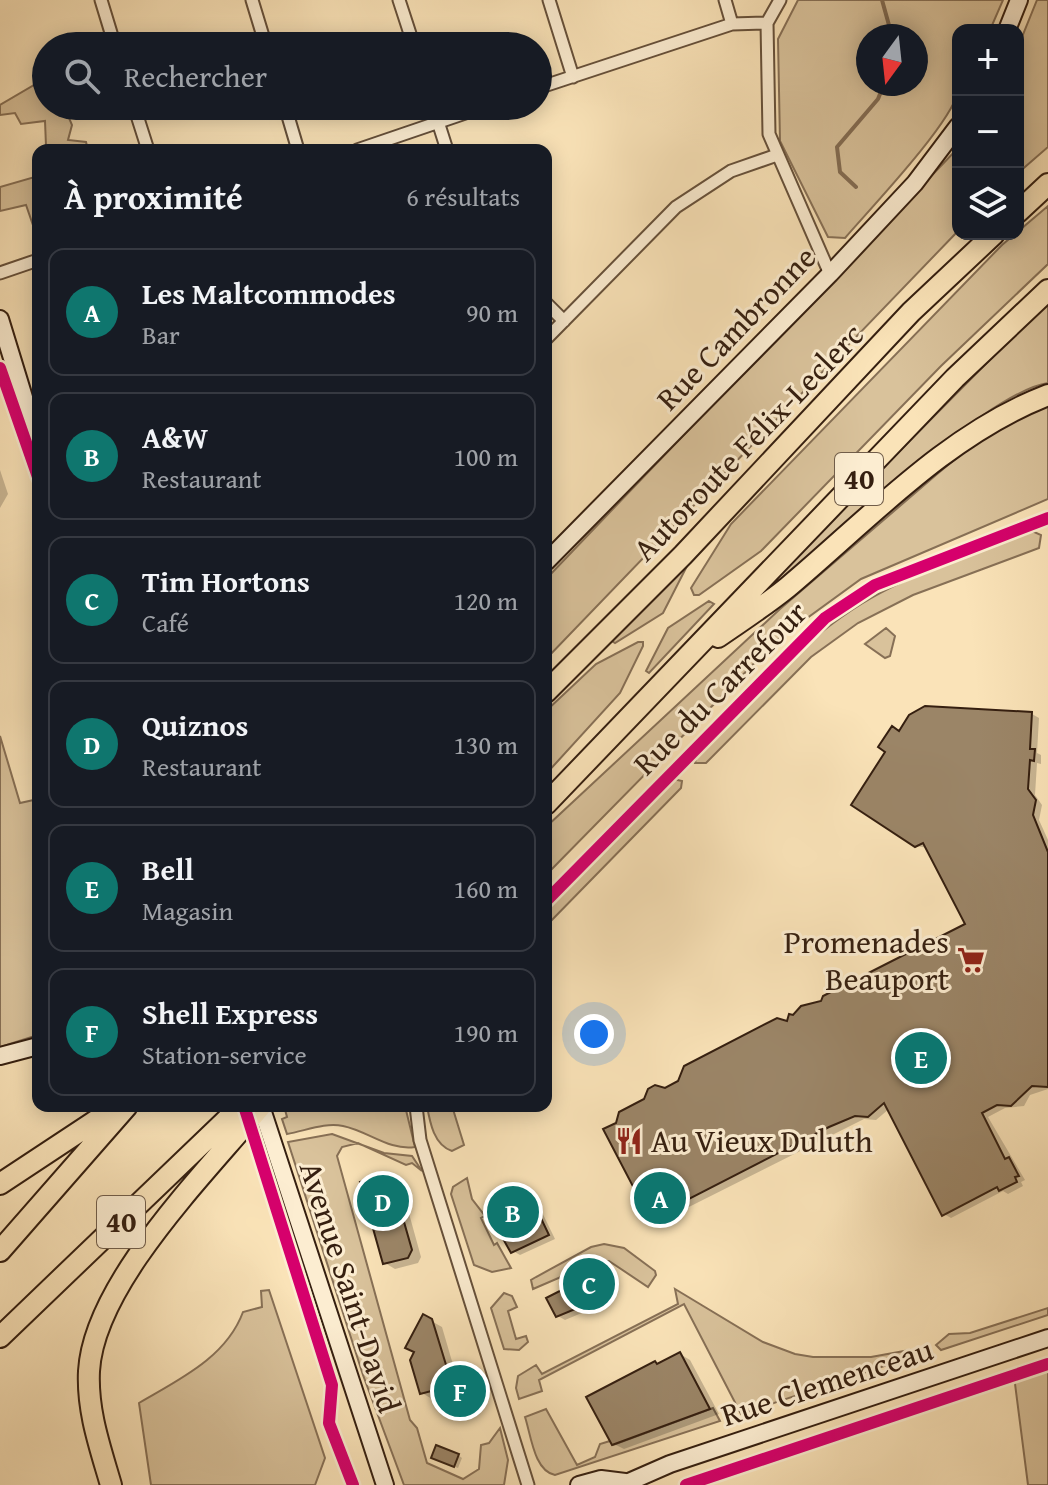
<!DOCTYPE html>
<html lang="fr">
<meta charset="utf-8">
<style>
:root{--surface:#171b24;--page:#20242c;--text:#f1f3f6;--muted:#9ea1a6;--line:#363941;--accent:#0f766e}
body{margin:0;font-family:"Gentium Book Plus",serif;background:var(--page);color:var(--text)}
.controls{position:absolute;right:24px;top:24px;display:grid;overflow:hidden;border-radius:16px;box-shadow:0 4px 20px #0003}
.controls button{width:72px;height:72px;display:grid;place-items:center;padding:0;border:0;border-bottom:2px solid var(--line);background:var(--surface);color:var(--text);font:40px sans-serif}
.compass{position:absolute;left:856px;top:24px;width:72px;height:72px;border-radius:50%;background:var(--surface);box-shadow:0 4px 20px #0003;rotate:195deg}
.you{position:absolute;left:594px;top:1034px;width:28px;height:28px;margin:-20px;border:6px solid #fff;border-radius:50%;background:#1a73e8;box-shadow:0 0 0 12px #1a73e833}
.badge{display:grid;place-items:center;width:52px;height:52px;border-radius:50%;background:var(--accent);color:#fff;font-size:26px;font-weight:700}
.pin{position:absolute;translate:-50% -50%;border:4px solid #fff;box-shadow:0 2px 8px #0006}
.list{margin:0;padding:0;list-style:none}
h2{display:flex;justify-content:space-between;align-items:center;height:104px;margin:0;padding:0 32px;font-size:34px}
h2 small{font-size:26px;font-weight:400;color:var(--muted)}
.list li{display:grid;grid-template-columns:52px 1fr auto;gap:24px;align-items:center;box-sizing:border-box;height:128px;margin:0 16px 16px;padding:0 16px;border:2px solid var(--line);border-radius:16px}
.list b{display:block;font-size:30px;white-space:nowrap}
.list p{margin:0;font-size:26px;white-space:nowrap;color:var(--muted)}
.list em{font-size:26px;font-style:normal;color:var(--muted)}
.icon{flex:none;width:44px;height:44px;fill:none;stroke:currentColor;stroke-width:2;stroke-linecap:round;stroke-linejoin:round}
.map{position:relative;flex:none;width:1048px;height:1485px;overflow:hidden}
.search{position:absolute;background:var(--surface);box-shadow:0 4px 20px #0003;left:32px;top:32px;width:520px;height:88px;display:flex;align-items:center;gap:20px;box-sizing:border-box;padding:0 28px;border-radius:44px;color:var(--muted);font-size:30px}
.panel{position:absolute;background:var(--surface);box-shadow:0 4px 20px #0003;left:32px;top:144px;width:520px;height:968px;border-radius:16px}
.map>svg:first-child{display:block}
.green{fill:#d9c29b;stroke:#877056;stroke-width:2;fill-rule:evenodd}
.shadow{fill:#0003}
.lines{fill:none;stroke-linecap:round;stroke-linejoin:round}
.stream{stroke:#836c53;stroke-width:4}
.building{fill:#9b8567;stroke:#351f10;stroke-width:2}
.street-casing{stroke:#66503a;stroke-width:15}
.secondary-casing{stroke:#351f10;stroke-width:20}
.highway-casing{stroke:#351f10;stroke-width:24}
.street{stroke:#fcedd1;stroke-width:11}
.secondary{stroke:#fcedd1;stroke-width:16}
.highway{stroke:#fae3b8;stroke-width:20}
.cycleway-casing{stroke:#fcedd1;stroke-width:17}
.cycleway{stroke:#d6006c;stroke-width:12}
.labels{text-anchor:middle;stroke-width:6;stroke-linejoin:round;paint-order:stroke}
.shield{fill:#fcedd1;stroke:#715d4a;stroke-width:2}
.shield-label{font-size:30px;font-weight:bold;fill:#351f10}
.street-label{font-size:32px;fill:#351f10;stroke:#fcedd1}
.poi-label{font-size:32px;fill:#351f10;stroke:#fcedd1;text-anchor:end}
</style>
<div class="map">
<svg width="1048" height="1485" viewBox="0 0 1048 1485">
<rect width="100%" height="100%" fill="#fae3b8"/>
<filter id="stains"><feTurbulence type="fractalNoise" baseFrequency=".0025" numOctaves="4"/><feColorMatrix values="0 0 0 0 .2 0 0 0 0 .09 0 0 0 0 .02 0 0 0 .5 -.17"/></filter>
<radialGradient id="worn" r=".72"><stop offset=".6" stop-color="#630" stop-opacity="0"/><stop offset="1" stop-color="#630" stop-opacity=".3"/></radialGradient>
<path class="green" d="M798,0h205l-13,30h-32c0,19 4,43 0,62 -8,33 -88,117 -113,146l-17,-1 -48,-96 -2,-102zM868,36h48v48h-48z
M1037,0h11v147l-30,26v-126z
M46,78v28h18l8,19 -4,15 18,2 2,8h-47l5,-4 -1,-25 -24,3 -6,-11 -15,2v-10z
M958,148v83l-412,428v-80z
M38,176v51l-4,1 -8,-23 -26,6v-24z
M1048,206v58l-107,102 -180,185 -62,44h-5l-3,-7 40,-64 271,-279z
M1048,301v82c-59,8 -215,156 -267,200l-5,-1 -1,-5z
M1048,402v97l-187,80 -84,61 -231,235v-48l234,-218 156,-134 36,-30z
M1032,531l9,4 -2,13 -126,47 -55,28 -47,34 -105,106h-11l2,-10c57,-57 111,-122 183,-160 48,-25 102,-42 152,-62z
M680,568h6l-23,45 -48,30 -3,-2z
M709,601l5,3 -65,69 -3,-2 22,-43z
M886,628l9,8 -5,20 -5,2 -20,-14z
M638,642h5v4l-23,47 -74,81v-63l50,-47z
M0,736l20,67 18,-4v236l-38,12z
M673,779l9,2 -1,7 -135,138v-21z
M284,1106h121l10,41c-26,4 -47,-16 -72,-21 -18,-4 -38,5 -56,8l-5,-15 5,-2z
M427,1106h25l12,39 -12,6c-18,-6 -22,-28 -25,-45z
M332,1134l52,19 28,3 10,15 -10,-8 -6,2 -48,-22 -16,4 -5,9 73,264 7,8 10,35 36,16 16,-10 2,-24 8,-2 11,-15 8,32 -4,25h-100l-41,-110 -75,-233z
M467,1178l5,21 13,17 -4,2 13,27 3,-2 14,25 -19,4 -18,-7 -23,-71 2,-7z
M604,1244l20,4 31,23 1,4 -8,12 -39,-26 -18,3 -58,25 -2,-9 5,-3 55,-30z
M675,1289l88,53 32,12 18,3h58l39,-7 1,7 -170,57 -57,-110 -145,76 3,11 -23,8 -3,-11 2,-12 18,-11 6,9 136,-70z
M269,1290l56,168 -10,27h-164l-12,-82c39,-23 87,-45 104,-91l19,-5 -1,-16z
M504,1293l8,3 5,11 -9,4 8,28 10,-3 2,6 -9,8 -15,-1 -13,-41z
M1048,1308v7l-107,35 -5,-5 13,-11 21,-1z
M1048,1365v120h-20l-14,-109z
M713,1408l7,13 -165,54c-21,-4 -24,-40 -30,-58l21,-8 31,56 18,-8 5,-13 10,-3 3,4z"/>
<path class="shadow" d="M0,470l8,24 -8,14z
M1032,714l7,4 -2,35 4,2v9l-4,-1 -2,32 7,10 -3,15 9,20v249l-18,6 -6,11 -19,2 -17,9 37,63 -4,2 2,4 -15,8 -5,-3 -52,27 -7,-4 -55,-105 -13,11 -12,-1 -205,103 -7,-4 -35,-94 48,-34 302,-166 -39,-76 -12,-2 -16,-113z
M384,1178l18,10 19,69 -3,6 -23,6 -10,-6z
M528,1193l7,5 20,41 -35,16 -7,-4z
M597,1275l8,4 10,20 -50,21 -7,-4z
M424,1317l18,10 14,48 32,18 -10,19 -31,-17 -15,4 -10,-6z
M680,1354l10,6 29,54 -95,35 -10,-5 41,-81 4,2z
M458,1455l4,3 -4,10 -21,-8z"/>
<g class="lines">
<path class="stream" d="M882,0l10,36
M856,187l-16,-15 -3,-25 41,-48 6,-15"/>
</g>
<path class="building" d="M925,706l107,6 -2,37h5l-1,12 -4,-1 -2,29 8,11 -3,15 15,37v235l-16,-1 -21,20 -14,-1 -15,8 23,46 4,-2 10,19 -4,1 2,5 -18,9 -2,-4 -55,29 -58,-113 -16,14 -13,-1 -26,11 -179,92 -47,-90 13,-6 3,-11 25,-13 4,-10 7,-4 10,3 13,-7 6,-15 93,-48 10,3 2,-7 4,1 8,-9 20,-5 2,-5 142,-72 -42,-81 -8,4 -64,-42 34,-53 -7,-5 14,-21 7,5 10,-16z
M385,1176l7,4 20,70 -4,8 -25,6 -23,-82z
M528,1191l21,44 -38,18 -24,-43z
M597,1272l12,23 -53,22 -10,-19z
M423,1314l9,5 15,49 32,18 -12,22 -32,-18 -15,4 -10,-34 4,-8 -9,-4z
M680,1352l30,57 -98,36 -26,-48 69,-36 2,3z
M436,1445l23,9 -5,13 -23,-9z"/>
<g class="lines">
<g class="street-casing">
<path id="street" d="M101,0l14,46
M252,0l14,46
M399,0l15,46
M549,0l24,77
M725,0l7,24
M780,0l-13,23 2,111 61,140
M538,88l194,-64 35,-1
M134,106l14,44
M285,106l13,44
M433,106l14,44
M357,150l129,-44
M0,273l38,-13
M546,303l18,18
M546,339l130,-132 55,-36 46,-16
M546,901l279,-283 50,-33 173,-67
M416,1106l4,34 108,345"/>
</g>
<g class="secondary-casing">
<path id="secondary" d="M1007,30l12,-30
M0,319l38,124
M546,562l284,-288 85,-91 43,-57
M0,1056l38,-10
M261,1106l124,379
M579,1485l22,-6 24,3
M622,1485l48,-21 378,-126"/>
</g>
<g class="highway-casing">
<path id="highway" d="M1018,212l30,-28
M718,637c23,-16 48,-32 70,-50 81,-68 159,-153 260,-192
M546,692l137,-137 228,-243 83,-78
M546,804l409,-426 93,-88
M0,1184l118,-78
M0,1251l127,-145
M0,1337l241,-231
M111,1485c-11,-38 -24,-74 -22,-114 5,-88 117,-198 172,-265"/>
</g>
<use href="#street" class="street"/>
<use href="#secondary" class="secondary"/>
<use href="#highway" class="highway"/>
<g class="cycleway-casing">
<path id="cycleway" d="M0,368l38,109
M546,901l279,-283 50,-33 173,-67
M244,1106l88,279 -3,38 24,62
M686,1485l362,-121"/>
</g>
<use href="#cycleway" class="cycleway"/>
</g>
<defs>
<g id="supermarket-bare" transform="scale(2.16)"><path d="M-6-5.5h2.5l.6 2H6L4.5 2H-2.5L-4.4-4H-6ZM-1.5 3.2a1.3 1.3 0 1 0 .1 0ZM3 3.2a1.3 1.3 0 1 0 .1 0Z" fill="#8f2418" stroke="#fcedd1" stroke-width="2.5" paint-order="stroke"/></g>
<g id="restaurant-bare" transform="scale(2.16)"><path d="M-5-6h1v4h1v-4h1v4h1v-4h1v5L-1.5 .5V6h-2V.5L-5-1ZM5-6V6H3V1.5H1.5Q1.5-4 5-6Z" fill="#8f2418" stroke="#fcedd1" stroke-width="2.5" paint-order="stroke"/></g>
</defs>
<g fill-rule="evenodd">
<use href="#supermarket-bare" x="971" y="960"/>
<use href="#restaurant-bare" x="629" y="1141"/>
</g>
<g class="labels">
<g class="shield">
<rect x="835" y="453" width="48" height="52" rx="6"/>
<rect x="97" y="1196" width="48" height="52" rx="6"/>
</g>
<g class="shield-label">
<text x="859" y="489">40</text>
<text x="121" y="1232">40</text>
</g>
<g class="street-label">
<text transform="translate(736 328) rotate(-46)" y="11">Rue Cambronne</text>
<text transform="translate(748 442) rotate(-46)" y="11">Autoroute Félix-Leclerc</text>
<text transform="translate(720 688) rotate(-45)" y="11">Rue du Carrefour</text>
<text transform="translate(350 1287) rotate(72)" y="11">Avenue Saint-David</text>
<text transform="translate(827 1382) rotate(-18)" y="11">Rue Clemenceau</text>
</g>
<g class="poi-label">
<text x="949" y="953">Promenades<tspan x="949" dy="37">Beauport</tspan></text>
<text x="651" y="1152" text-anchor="start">Au Vieux Duluth</text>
</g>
</g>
<rect width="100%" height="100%" filter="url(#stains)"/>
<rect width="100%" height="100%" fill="url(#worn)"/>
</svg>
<div class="controls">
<button>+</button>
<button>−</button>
<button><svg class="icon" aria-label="layers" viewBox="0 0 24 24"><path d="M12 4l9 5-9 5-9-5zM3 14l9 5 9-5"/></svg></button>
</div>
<svg class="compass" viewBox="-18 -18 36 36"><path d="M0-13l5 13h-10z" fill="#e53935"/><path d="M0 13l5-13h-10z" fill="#9ea1a6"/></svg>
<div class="you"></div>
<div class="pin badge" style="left:660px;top:1198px">A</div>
<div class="pin badge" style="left:513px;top:1212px">B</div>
<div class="pin badge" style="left:589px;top:1284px">C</div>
<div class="pin badge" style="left:383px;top:1201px">D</div>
<div class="pin badge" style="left:921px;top:1058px">E</div>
<div class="pin badge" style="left:460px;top:1391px">F</div>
<div class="search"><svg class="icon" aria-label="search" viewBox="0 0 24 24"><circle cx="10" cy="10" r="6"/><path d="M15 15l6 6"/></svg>Rechercher</div>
<section class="panel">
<h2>À proximité<small>6 résultats</small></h2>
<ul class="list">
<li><span class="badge">A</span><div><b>Les Maltcommodes</b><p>Bar</p></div><em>90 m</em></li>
<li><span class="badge">B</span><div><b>A&amp;W</b><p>Restaurant</p></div><em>100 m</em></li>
<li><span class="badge">C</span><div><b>Tim Hortons</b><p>Café</p></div><em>120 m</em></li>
<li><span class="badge">D</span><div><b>Quiznos</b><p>Restaurant</p></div><em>130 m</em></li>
<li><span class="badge">E</span><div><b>Bell</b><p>Magasin</p></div><em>160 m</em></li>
<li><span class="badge">F</span><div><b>Shell Express</b><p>Station-service</p></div><em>190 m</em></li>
</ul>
</section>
</div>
